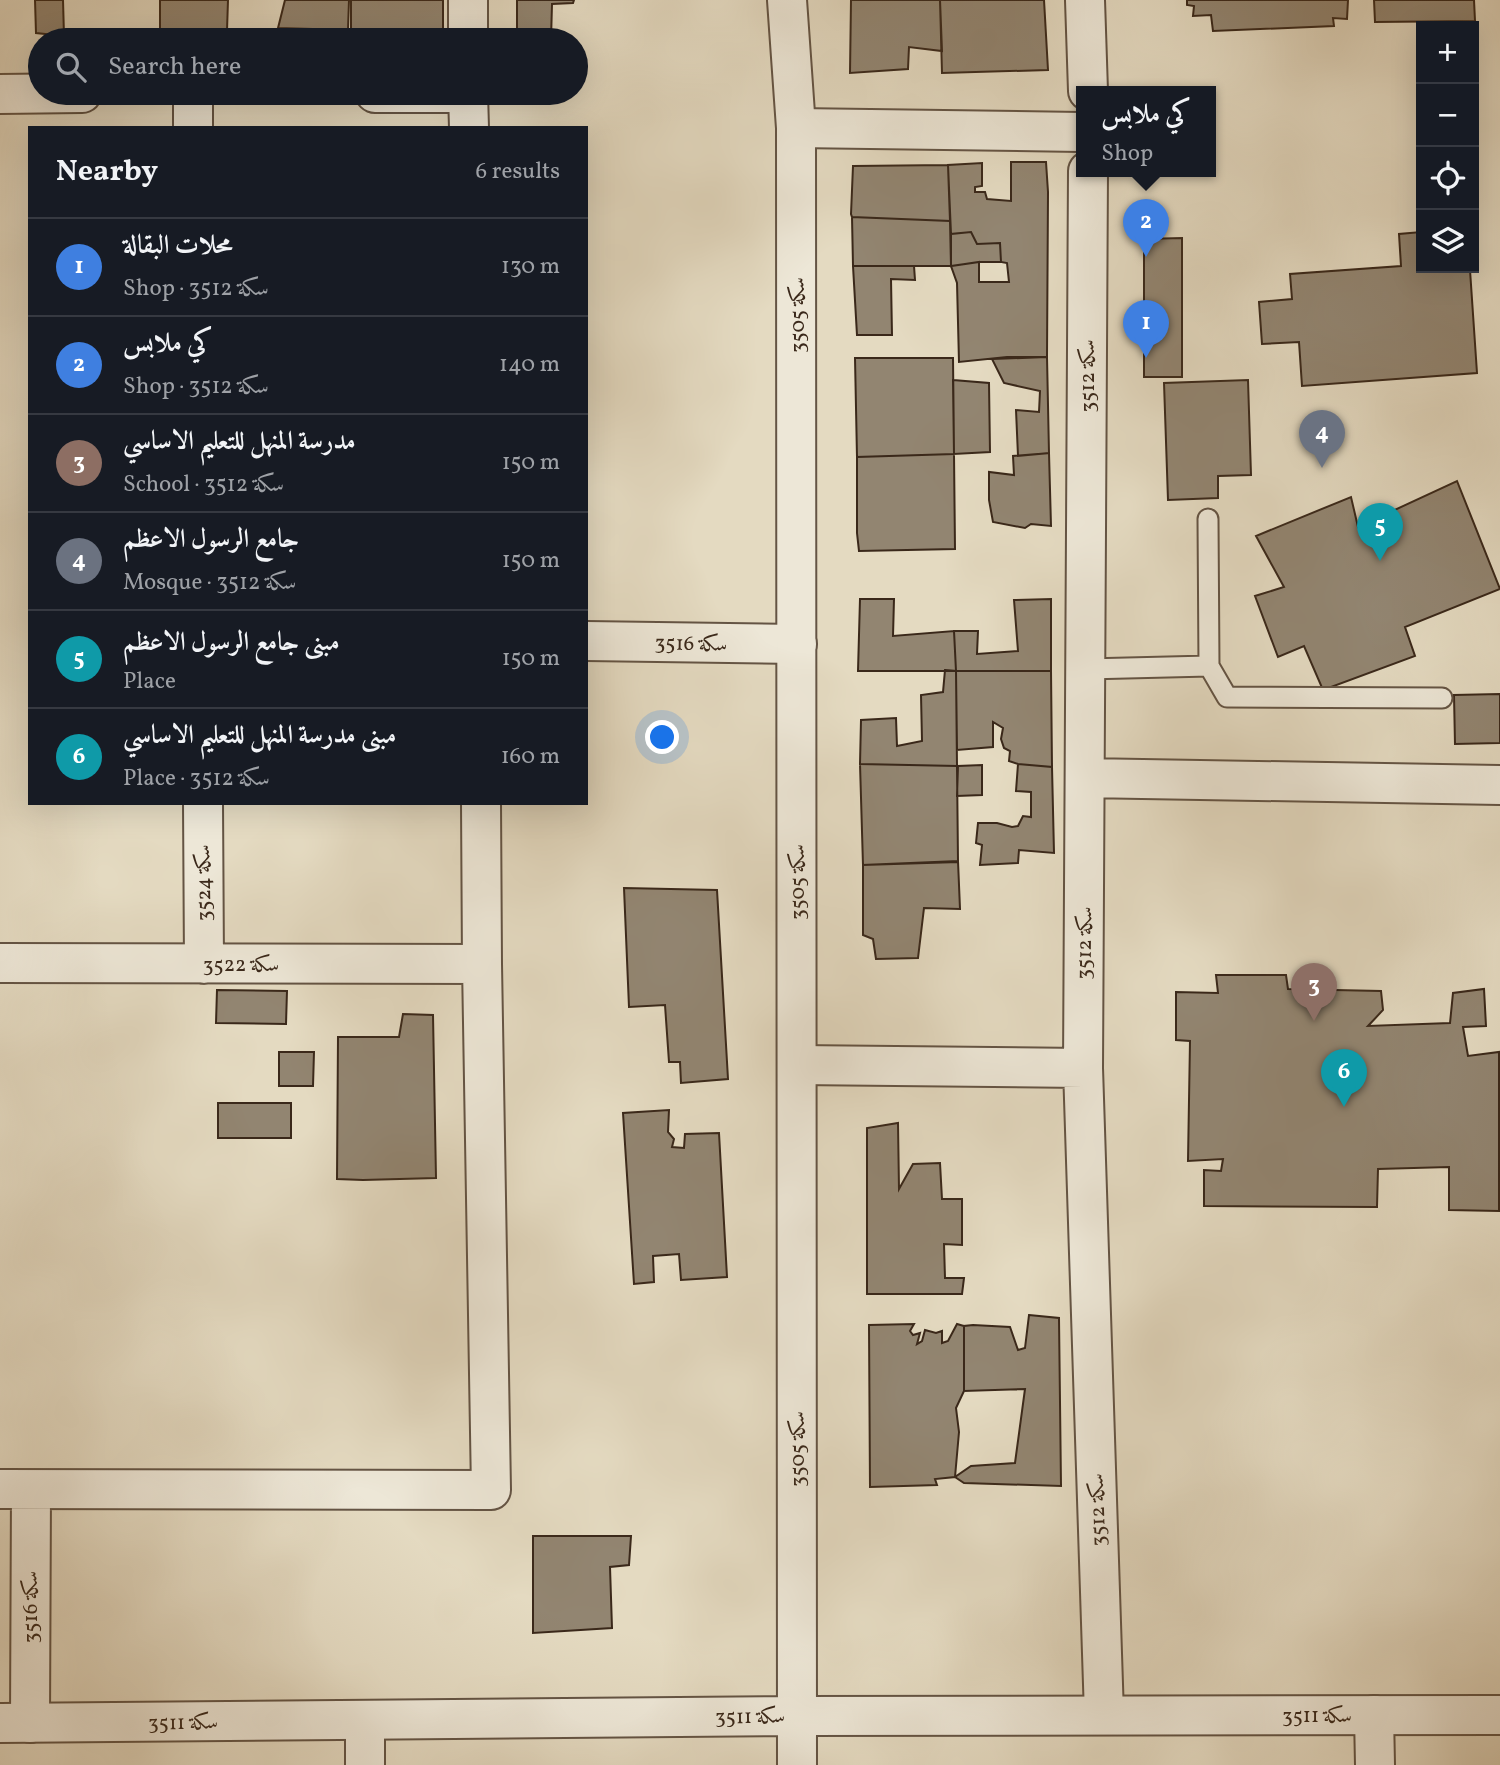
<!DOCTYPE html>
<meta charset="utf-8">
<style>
:root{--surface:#171b24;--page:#20242c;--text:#f1f3f6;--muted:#9ea1a6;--line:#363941;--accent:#8c9099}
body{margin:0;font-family:Vollkorn,Amiri,serif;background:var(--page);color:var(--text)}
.controls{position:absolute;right:21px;top:21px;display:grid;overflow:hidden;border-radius:0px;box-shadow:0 7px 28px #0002}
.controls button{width:63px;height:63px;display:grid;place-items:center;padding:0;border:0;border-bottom:2px solid var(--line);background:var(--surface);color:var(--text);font:35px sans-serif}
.you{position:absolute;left:663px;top:738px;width:24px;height:24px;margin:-18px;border:5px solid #fff;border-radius:50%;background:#1a73e8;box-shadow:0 0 0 10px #1a73e833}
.badge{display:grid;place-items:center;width:46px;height:46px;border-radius:50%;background:var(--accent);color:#fff;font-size:23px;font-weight:700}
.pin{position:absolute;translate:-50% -58px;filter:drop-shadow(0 2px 4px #0008)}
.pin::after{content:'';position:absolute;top:37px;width:24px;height:21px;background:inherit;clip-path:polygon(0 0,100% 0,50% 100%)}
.popup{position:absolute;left:1076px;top:86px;width:140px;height:91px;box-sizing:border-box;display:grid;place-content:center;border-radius:0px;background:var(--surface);filter:drop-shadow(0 2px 5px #0005);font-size:23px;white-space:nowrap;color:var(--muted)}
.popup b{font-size:26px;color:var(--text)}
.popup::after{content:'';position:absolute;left:50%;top:100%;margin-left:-14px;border:14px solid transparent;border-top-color:var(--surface)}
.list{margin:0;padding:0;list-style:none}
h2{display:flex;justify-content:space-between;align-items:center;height:91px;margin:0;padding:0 28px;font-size:30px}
h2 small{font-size:23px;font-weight:400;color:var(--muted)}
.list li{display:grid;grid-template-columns:46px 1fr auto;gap:21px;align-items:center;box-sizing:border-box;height:98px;padding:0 28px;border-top:2px solid var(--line)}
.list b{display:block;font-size:26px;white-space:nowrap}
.list p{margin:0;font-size:23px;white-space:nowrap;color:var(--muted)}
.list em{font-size:23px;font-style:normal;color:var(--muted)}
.icon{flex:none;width:38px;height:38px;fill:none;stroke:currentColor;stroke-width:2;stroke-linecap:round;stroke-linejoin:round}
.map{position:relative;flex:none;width:1500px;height:1765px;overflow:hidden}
.search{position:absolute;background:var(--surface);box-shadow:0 7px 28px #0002;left:28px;top:28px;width:560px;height:77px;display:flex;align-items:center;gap:18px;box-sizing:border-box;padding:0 24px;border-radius:38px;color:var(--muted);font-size:26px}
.panel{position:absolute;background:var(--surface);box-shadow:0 7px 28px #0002;left:28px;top:126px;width:560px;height:679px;border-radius:0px}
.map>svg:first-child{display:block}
.building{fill:#928571;stroke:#3a281a;stroke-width:2}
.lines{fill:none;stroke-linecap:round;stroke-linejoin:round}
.service-casing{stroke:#645444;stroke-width:23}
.minor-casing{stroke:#645444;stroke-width:42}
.tertiary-casing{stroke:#645444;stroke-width:42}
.service{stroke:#ede7d7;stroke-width:19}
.minor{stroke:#ede7d7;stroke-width:38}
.tertiary{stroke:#ede7d7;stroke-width:38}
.labels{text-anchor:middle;stroke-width:5;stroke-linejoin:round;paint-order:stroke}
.street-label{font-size:21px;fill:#3a281a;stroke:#ede7d7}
</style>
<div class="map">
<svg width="1500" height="1765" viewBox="0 0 1500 1765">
<rect width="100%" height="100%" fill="#e4dac1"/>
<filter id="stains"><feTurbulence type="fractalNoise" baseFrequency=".00286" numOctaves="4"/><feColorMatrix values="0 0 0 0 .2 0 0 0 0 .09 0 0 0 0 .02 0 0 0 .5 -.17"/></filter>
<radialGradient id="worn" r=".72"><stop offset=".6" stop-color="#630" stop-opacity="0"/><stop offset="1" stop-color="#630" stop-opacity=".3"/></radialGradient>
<path class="building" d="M35,0h28l1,36 -28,-3z
M160,0h68l-1,31 -67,-1z
M285,0h64l-1,30 -70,-2z
M351,0h92v30l-92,1z
M517,0h57l-1,3 -21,1 -1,36h-34z
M851,0h89l2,51 -33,-4 -1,22 -58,4z
M940,0h104l4,70 -106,3z
M1187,0h161l-1,19 -14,-1 1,8 -121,5 -2,-16 -18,1 1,-10 -7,-1z
M1374,0h100l1,21 -100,1z
M1011,162h35l2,30 -1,165h-40l-48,5 -2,-79 -6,-17 28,-4v20h30l-2,-19 -6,-1 -1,-19 -23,1 -6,-12 -20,2 -3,-69 34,-2v23l-7,1v5h10l2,7 24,2z
M948,165l2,56 -98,-4 -1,-3 2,-48z
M852,217l98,4 1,45h-98z
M971,232l6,12 23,-1 1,19h-22l-28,4v-32z
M1421,232v36h14v4l35,-2 7,103 -175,13 -3,-44 -37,2 -3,-42 33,-3 -2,-25 111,-8 -2,-32z
M1182,238v139h-38v-138z
M853,266h61l1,14 -24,-1 1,56h-35z
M1047,357l2,96 -31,3 -2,-46 23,2 1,-21 -36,-8 -12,-24z
M855,358h98l1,96 -97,3z
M953,380l36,3 1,69 -36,2z
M1248,380l3,95 -33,1v22l-50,2 -4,-117z
M1049,453l2,73 -20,-2 -6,4 -32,-6 -4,-22v-28l25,3 -1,-19z
M954,454l1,95 -96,2 -2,-18v-76z
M1457,481l43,108 -95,38 10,29 -92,34 -19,-44 -26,11 -23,-61 29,-9 -28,-51 95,-39 7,30z
M860,599h34l-1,37 61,-5 2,40h-98z
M1051,599v72h-95l-2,-40h24l-1,23 41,-3 -4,-51z
M945,670l11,1 1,95 -97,-2 1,-44 35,-2 1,28 25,-5 -1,-46 22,-3z
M956,671h95l1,96 -34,-3 -9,-3 1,-10 -6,-3 -3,-9 2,-11 -10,-6v25l-36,3z
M1500,694v49l-45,1 -1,-49z
M860,764l97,2 1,96 -95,3z
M1018,764l34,3 2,86 -35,-3 -1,13 -38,2 2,-20 -6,-2 2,-20h19l15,4 6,-1 5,-10 8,1v-25l-15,-1z
M982,765v30l-25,1 1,-30z
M958,861l2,48 -36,-1 -6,50 -42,1 -3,-20 -10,-4v-70z
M624,888l93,2 11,189 -47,4 -1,-21h-11l-4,-57 -36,2z
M1216,975h70l2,14 93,2 2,19 -15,16 82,-3 3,-30 31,-4 2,37 -23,1 5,29 31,-4v159l-50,-1v-43l-71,2 -1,38 -173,-1v-36l17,1 2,-12 -35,2 2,-120 -14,-1v-48l42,1z
M217,990l70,1 -1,33 -70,-1z
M403,1014l30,1 3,163 -73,2 -26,-1 1,-142h61z
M279,1052h35l-1,34h-34z
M218,1103h73v35h-73z
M669,1110l-1,22 6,7 -2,8 12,1 1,-14 34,-1 8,144 -46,3 -2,-26 -26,2 1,26 -20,2 -11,-171z
M898,1123l1,66 14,-25 27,-1 2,36h20v46l-18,-1 1,34h19l-2,16h-95v-166z
M1029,1315l30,3 2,168 -97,-3 -9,-6 16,-11 44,-3 10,-74 -61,2v-65l9,-1 37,2 8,23 7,-2z
M914,1324l-4,7 3,4 7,-2 -3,11 5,-3 3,-11 11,3 6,-2v12l6,-2 9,-17 7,2v65l-8,17 3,24 -4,45 -20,2 2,6 -67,2 -1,-162z
M533,1536h98l-2,29 -19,2 2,61 -79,5z"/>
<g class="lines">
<g class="service-casing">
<path id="service" d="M1209,666l18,31 215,1
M1086,669l123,-3 -1,-147"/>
</g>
<g class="minor-casing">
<path id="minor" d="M468,0v40
M1085,0l3,91
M193,93v35
M375,93h93
M468,93l1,35
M0,94l82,-1
M796,128l285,4
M1088,171l-5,897 21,647
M586,641l211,3
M1085,778l415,7
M203,803l1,161
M0,963l482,1
M797,1065l286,3
M0,1489l491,1 -9,-526 -1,-161
M1374,1715l1,50
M365,1720v45
M30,1723l1,-233"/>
</g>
<g class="tertiary-casing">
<path id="tertiary" d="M787,0l9,128 1,1637
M0,1723l797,-7 703,-1"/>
</g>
<use href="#service" class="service"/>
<use href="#minor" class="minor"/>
<use href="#tertiary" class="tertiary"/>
</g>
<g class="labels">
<g class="street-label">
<text transform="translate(797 315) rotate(-90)" y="7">سكة 3505</text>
<text transform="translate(1087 376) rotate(-90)" y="7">سكة 3512</text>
<text transform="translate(691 643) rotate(1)" y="7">سكة 3516</text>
<text transform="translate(797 882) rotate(-90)" y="7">سكة 3505</text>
<text transform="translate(203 883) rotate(-91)" y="7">سكة 3524</text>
<text transform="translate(1084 943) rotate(-89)" y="7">سكة 3512</text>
<text x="241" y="971">سكة 3522</text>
<text transform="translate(797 1449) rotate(-90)" y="7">سكة 3505</text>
<text transform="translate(1097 1510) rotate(-92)" y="7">سكة 3512</text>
<text transform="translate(30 1607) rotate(-90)" y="7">سكة 3516</text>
<text x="1317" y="1722">سكة 3511</text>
<text transform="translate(750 1716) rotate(-1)" y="7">سكة 3511</text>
<text transform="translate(183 1722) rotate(-1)" y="7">سكة 3511</text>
</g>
</g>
<rect width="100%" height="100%" filter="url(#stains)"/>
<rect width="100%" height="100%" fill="url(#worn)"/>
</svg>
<div class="controls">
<button>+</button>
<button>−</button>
<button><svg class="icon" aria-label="locate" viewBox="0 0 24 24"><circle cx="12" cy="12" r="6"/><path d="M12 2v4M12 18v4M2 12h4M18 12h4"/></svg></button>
<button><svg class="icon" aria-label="layers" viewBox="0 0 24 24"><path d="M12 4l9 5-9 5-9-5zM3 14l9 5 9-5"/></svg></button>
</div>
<div class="you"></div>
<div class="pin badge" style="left:1146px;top:358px;background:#3f7fe0">1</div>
<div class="pin badge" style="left:1146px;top:257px;background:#3f7fe0">2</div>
<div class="popup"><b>كي ملابس</b>Shop</div>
<div class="pin badge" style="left:1314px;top:1021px;background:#8d6e63">3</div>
<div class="pin badge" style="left:1322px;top:468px;background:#6b7280">4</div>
<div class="pin badge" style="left:1380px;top:561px;background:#0f9aa8">5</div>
<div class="pin badge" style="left:1344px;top:1107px;background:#0f9aa8">6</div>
<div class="search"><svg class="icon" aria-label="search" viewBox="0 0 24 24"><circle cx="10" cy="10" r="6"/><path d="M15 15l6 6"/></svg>Search here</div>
<section class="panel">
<h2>Nearby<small>6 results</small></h2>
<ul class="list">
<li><span class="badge" style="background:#3f7fe0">1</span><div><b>محلات البقالة</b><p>Shop · سكة 3512</p></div><em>130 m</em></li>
<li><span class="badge" style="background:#3f7fe0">2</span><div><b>كي ملابس</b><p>Shop · سكة 3512</p></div><em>140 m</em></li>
<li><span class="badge" style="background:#8d6e63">3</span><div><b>مدرسة المنهل للتعليم الاساسي</b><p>School · سكة 3512</p></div><em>150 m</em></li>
<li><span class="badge" style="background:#6b7280">4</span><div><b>جامع الرسول الاعظم</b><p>Mosque · سكة 3512</p></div><em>150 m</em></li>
<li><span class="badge" style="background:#0f9aa8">5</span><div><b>مبنى جامع الرسول الاعظم</b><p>Place</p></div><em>150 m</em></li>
<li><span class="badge" style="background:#0f9aa8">6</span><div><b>مبنى مدرسة المنهل للتعليم الاساسي</b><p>Place · سكة 3512</p></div><em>160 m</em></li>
</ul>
</section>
</div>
